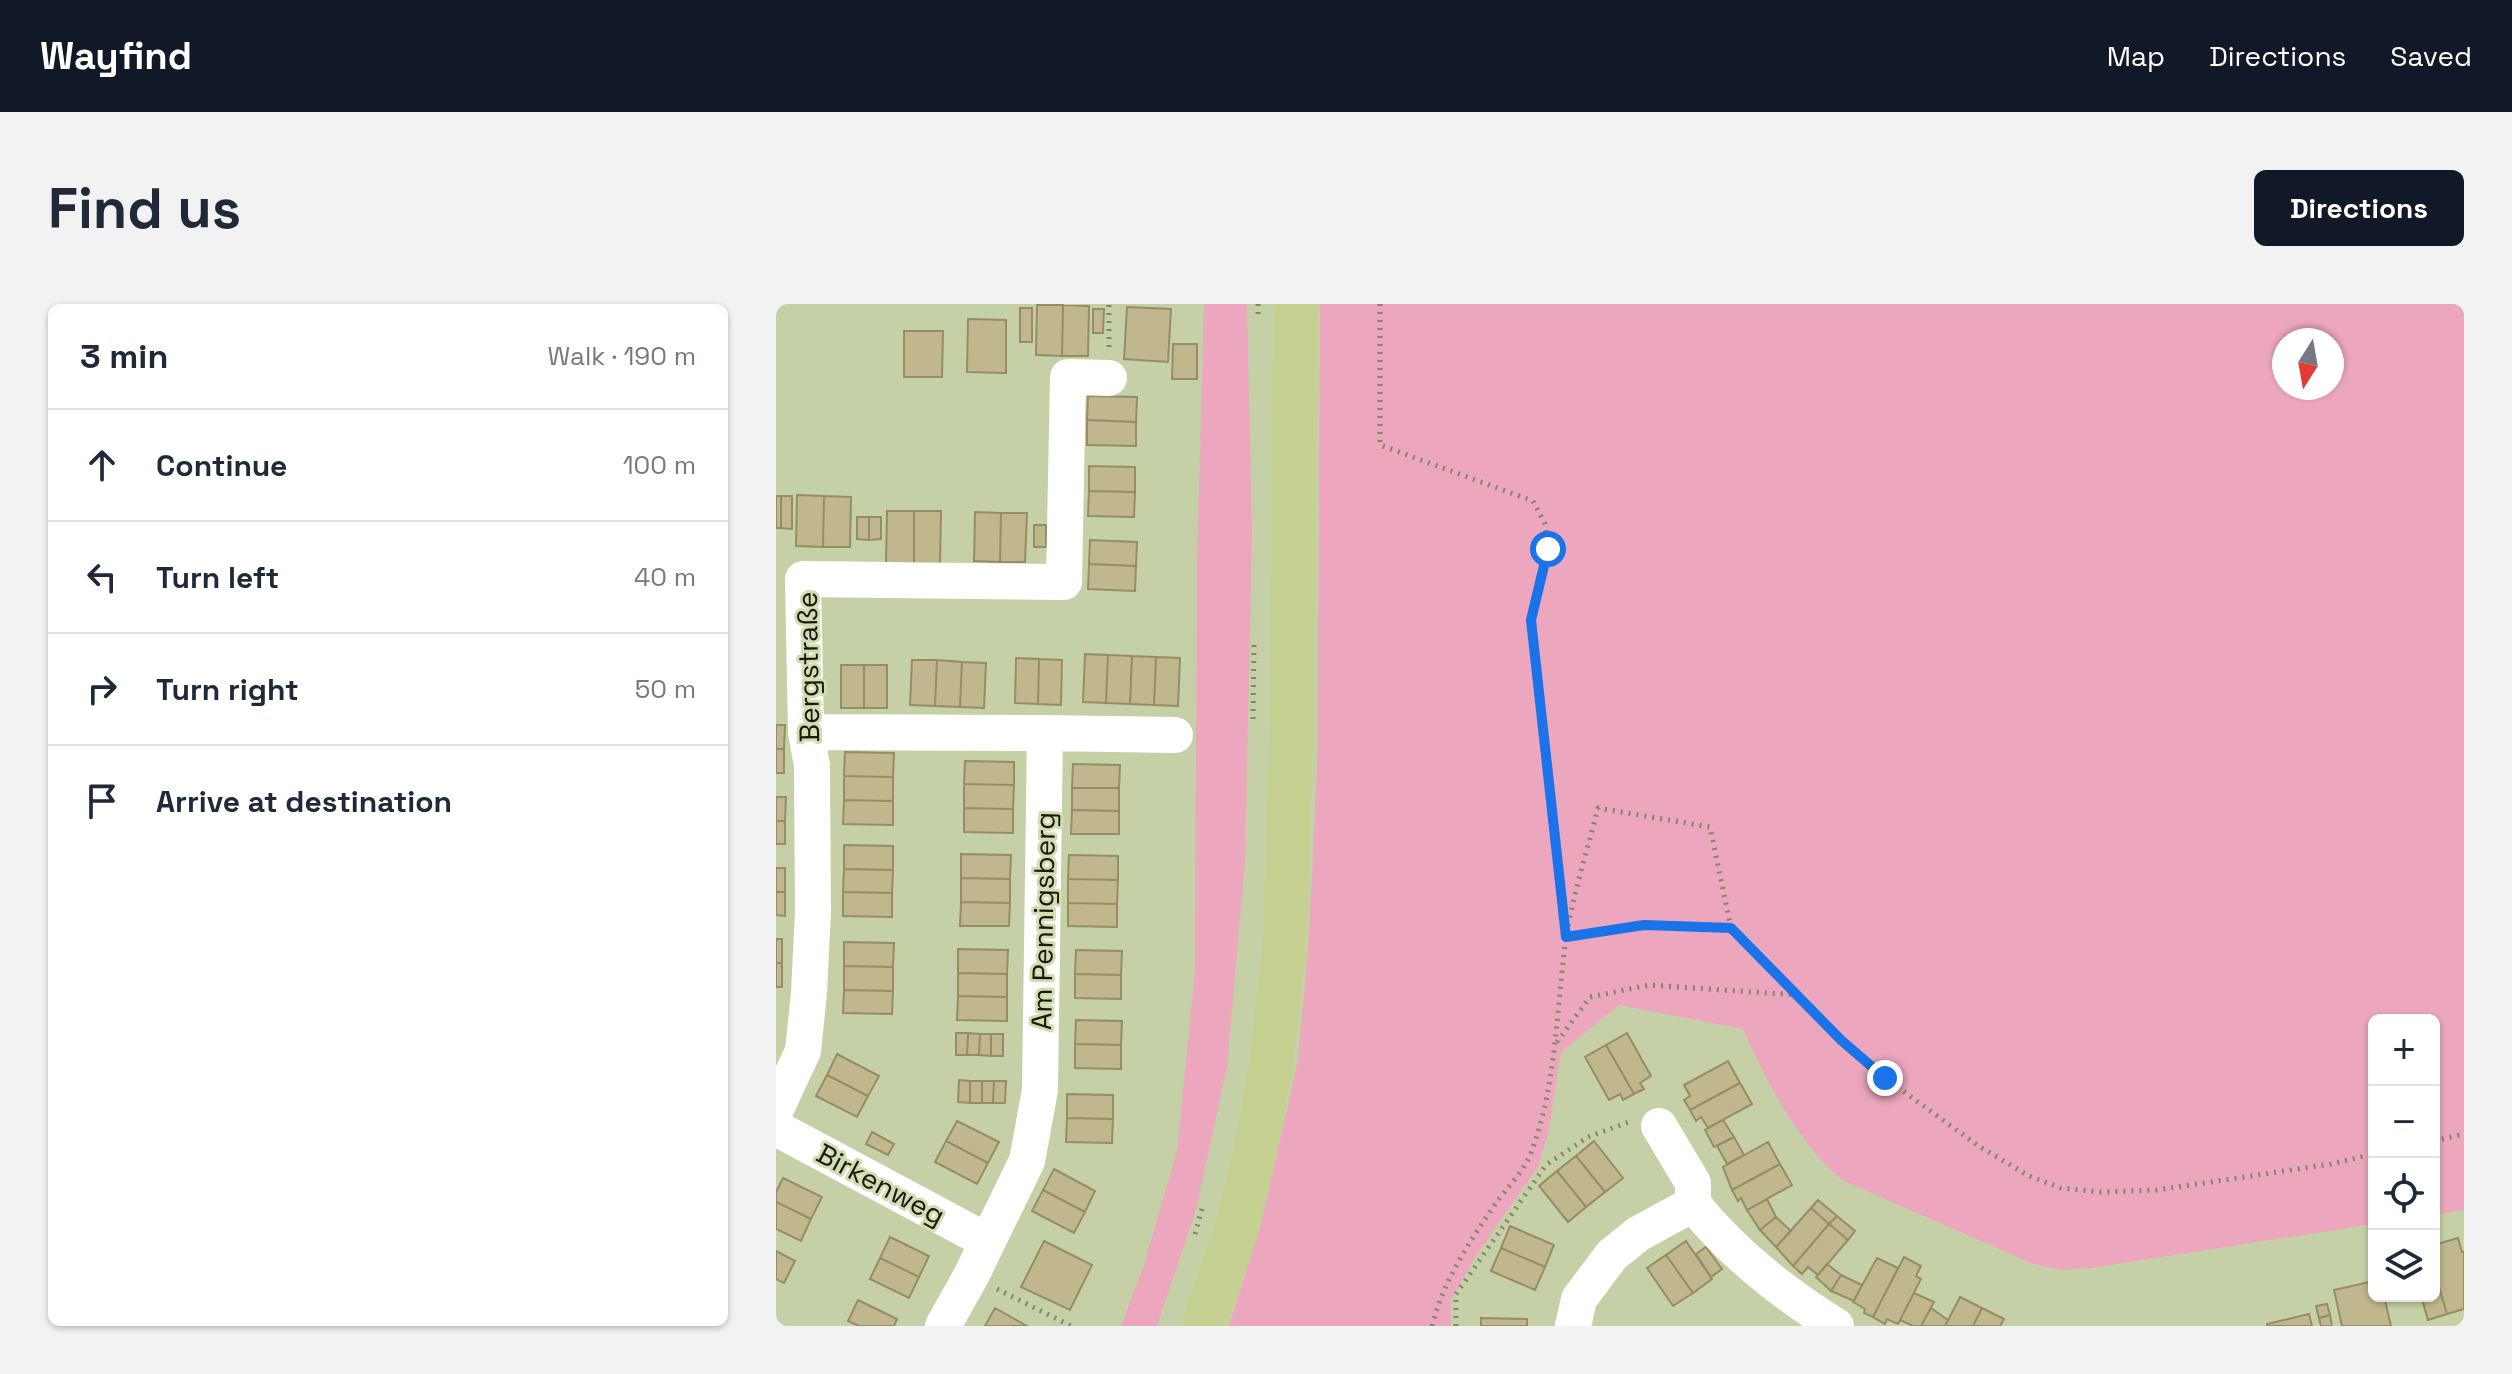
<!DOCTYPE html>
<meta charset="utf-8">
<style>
:root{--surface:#fff;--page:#f2f2f3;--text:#1f2937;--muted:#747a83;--line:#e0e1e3;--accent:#111827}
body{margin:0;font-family:"Space Grotesk",sans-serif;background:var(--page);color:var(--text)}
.controls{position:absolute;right:24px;bottom:24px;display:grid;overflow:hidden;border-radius:12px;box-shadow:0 2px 6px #0004}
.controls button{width:72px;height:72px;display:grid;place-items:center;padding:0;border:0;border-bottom:2px solid var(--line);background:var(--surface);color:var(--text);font:40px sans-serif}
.compass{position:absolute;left:1496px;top:24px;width:72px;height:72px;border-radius:50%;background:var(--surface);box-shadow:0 2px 6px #0004;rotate:191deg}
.stop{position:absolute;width:24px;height:24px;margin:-18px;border:6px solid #1a73e8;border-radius:50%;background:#fff}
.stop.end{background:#1a73e8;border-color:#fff;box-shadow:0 2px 8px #0008}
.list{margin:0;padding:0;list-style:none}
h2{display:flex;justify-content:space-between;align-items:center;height:104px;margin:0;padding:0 32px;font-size:34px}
h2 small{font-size:26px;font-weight:400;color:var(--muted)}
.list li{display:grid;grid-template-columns:52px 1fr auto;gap:24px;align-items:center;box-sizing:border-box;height:112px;padding:0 32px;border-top:2px solid var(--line)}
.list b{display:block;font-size:30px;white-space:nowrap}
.list em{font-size:26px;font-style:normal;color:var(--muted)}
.icon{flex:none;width:44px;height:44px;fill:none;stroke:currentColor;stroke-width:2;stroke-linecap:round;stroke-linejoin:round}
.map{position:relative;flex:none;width:1688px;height:1022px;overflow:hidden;border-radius:12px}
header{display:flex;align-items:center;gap:48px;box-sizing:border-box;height:112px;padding:0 40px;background:var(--accent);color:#fff}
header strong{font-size:38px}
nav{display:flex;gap:44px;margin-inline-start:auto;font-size:28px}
.intro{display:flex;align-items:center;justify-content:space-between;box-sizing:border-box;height:192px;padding:0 48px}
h1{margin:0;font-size:56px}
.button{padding:20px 36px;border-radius:12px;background:var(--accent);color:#fff;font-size:28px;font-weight:700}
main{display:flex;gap:48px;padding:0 48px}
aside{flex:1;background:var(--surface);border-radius:12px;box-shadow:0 2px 6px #0004}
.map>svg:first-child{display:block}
.green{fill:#eca6bd;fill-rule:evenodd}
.building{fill:#c0b78e;stroke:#968d65;stroke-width:2}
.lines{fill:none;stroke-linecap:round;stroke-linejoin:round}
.path{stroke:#818869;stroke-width:5;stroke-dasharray:2 6;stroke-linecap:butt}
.minor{stroke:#fff;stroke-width:36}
.major{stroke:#c6d191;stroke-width:44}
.route{stroke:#1a73e8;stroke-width:10}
.labels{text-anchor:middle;stroke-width:6;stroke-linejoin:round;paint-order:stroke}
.street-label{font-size:28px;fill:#181b0b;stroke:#d3ddb3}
</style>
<header>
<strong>Wayfind</strong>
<nav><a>Map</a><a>Directions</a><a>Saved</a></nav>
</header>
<div class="intro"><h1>Find us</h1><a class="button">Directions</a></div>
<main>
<aside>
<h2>3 min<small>Walk · 190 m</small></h2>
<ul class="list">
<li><svg class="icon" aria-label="ahead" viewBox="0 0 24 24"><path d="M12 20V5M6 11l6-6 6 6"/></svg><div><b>Continue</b></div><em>100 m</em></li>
<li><svg class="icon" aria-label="left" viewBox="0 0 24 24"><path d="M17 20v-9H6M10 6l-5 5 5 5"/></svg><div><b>Turn left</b></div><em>40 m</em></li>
<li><svg class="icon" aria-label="right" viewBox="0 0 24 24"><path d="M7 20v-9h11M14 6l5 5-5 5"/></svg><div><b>Turn right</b></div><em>50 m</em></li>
<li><svg class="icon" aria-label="arrive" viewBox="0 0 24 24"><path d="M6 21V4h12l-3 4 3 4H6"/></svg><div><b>Arrive at destination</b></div></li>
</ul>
</aside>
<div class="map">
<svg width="1688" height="1022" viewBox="0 0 1688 1022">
<rect width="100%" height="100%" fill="#c6d0a6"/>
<path class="green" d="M428,0h43l5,230 -7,327 -18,206 -31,143 -39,116h-36l23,-61 33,-114 18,-179 2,-409z
M544,0h1144v906l-30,5v-195h-60v204l-283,44 -30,2 -30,-7 -189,-83c-46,-39 -74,-97 -99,-151l-124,-24 -58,47 -12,78 -10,35 -63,91 -25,44v26h-222l32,-102 37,-163 11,-122 9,-194zM1508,36h48v48h-48z"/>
<path class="building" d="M261,1h26l-1,51 -26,-1z
M287,1l26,1 -1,50h-26z
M351,3l44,2 -3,53 -44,-3z
M244,4h12v34h-12z
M317,5h11l-1,24h-10z
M192,15l38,1v53l-39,-1z
M128,27h39l-1,46h-38z
M397,40h24v35h-25z
M312,92l49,1 -1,25 -49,-2z
M311,116l49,2v24l-49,-1z
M313,162l46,1v25l-46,-1z
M313,187l46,1 -1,25 -46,-1z
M21,191l27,1 -1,51 -27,-1z
M0,192h5v32h-5z
M5,192h11v33l-11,-1z
M48,192l27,1 -1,50h-27z
M111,207h27v52h-28z
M138,207h27l-1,53 -26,-1z
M199,208l26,1 -1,49 -26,-1z
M225,209h26l-2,49h-25z
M81,213h12v23l-12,-1z
M93,213h12v22l-12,1z
M258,221h12v22h-12z
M314,236l47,2 -1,24 -47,-2z
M313,260l47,2 -1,25 -47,-2z
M309,350l23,1 -2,48 -23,-1z
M332,351l24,1 -2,48 -24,-1z
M356,352l24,1 -2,48 -24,-1z
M380,353l24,1 -2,48 -24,-1z
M240,354l23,1 -1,45 -23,-1z
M263,355l23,1 -1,45 -23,-1z
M136,356h25l-2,46 -25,-1z
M161,356l25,2 -2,45 -25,-1z
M186,358l24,1 -2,45 -24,-1z
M65,361h23v43h-23z
M88,361h23v43h-23z
M0,421h9l-1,24h-8z
M0,445h8v24h-8z
M69,448l49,1 -1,24 -49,-1z
M189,457l49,1v23l-50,-1z
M297,460l47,1 -1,23h-47z
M68,472l49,1v24l-49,-1z
M188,480l50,1 -1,24 -49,-1z
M296,484h47v23l-47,-1z
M0,493h10l-1,24h-9z
M68,496l49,1v24l-50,-1z
M188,504l49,1v24l-49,-1z
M296,506l47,1v23h-48z
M0,517h9v23h-9z
M68,541l49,1v24l-49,-1z
M185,550l50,1 -1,24 -49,-1z
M293,551l49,1v24l-50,-1z
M0,564h9v24h-9z
M68,565l49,1 -1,23 -49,-1z
M185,574l49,1v24l-49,-1z
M292,575l50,1 -1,24 -49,-1z
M0,588h9v24l-9,-1z
M67,588l49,1v24l-49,-1z
M185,598l49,1 -1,23h-49z
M292,599l49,1v23l-49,-1z
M0,635h6v24h-6z
M68,638l50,1 -1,24 -49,-1z
M182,645l50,1 -1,24 -49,-1z
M300,646l46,1 -1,24 -46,-1z
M0,659h6v24h-6z
M68,662l49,1v24l-49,-1z
M182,669l49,1v23l-49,-1z
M299,670l46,1v24l-46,-1z
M68,686l49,1 -1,23 -49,-1z
M182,692l49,1v24l-50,-1z
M300,716l46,1 -1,24 -46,-1z
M180,729h12l-1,22h-11z
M192,729l12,1 -1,21h-12z
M851,729l24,43 -11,7 4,6 -10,5 -28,-49z
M204,730h11v22l-12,-1z
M215,730h12v22h-12z
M299,740l46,1v24l-46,-1z
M830,741l28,49 -11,6 -3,-6 -11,6 -24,-43z
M61,750l42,22 -11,20 -41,-21z
M952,757l12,22 -50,27 -6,-10 6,-4 -6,-11z
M51,771l41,21 -11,21 -41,-21z
M183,776l11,1v22l-12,-1z
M194,777h12v22h-12z
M206,777h12l-1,22h-11z
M218,777h12l-1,22h-12z
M964,779l12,21 -44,24 -7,-11 -5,4 -6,-11z
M291,790l46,1v24l-46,-1z
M291,814l46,1 -1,24 -46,-1z
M947,816l11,17 -20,10 -9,-17z
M181,817l42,21 -11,21 -42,-22z
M96,828l22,12 -6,11 -22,-11z
M958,833l10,18 -17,9 -10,-18z
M170,837l42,22 -11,21 -42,-22z
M818,837l29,37 -18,14 -29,-36z
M992,838l12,22 -48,26 -9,-23z
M800,852l29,36 -19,15 -29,-36z
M1004,860l12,21 -45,25 -6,-12 -3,3 -6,-11z
M278,865l41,22 -10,21 -42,-22z
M781,867l29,36 -18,15 -29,-36z
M7,874l39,19 -11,22 -35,-17v-10z
M267,886l42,22 -11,21 -42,-22z
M991,895l9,18 -16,13 -13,-20z
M1042,896l19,16 -8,8 -18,-16z
M0,898l35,17 -10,22 -25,-12z
M1035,904l18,16 -36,42 -17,-19z
M1061,912l18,15 -7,9 -19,-16z
M1000,913l15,14 -15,16 -16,-17z
M1053,920l19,16 -30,35 -10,-8 -6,7 -9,-8z
M734,922l44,19 -9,22 -44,-19z
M114,933l39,19 -10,21 -39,-19z
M1682,934l4,14h2v57l-17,5 -13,-43v-11l4,-1 -4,-14z
M268,937l48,24 -22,45 -49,-23z
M910,937l26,38 -19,14 -27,-38z
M930,943l16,22 -11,8 -15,-23z
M725,944l44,19 -10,23 -44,-19z
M0,947l19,10 -11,22 -8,-4z
M890,951l27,38 -20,13 -26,-38z
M1128,953l17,9 -5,10 5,3 -23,45 -11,-5 -2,5 -12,-7z
M104,954l39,19 -10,21 -39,-19z
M1101,954l21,10 -25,49 -9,-4 1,-4 -12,-7z
M1051,960l14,11 -10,16 -15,-14z
M1658,967l13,43 -19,6 -7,-24h13z
M1065,971l21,10 -8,16 -23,-10z
M1598,977v15h10l7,30h-49l-8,-36z
M1138,989l20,9 -13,24h-8l-13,-6z
M1184,993l22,11 -9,18h-28z
M82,996l39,19 -3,7h-35l-11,-5z
M1551,1000l3,11 -11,3 -3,-12z
M219,1004l32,18h-42z
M1155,1004l17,12 -3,6h-24z
M1206,1004l22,11 -4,7h-27z
M1533,1010l3,12h-45v-2z
M1554,1011l2,11h-11l-2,-8z
M705,1014l46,1v7h-46z"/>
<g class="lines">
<path class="path" d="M482,0v15
M604,0v141l153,56 12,23 3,25 -17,71 35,317 78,-12 87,3
M333,43v-43
M477,415l1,-74
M781,738l33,-45 59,-12 149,10
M1658,837l30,-7
M419,930l8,-29
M221,985l74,37
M656,1022c11,-45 38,-85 64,-123 11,-15 28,-32 35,-50 26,-69 25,-143 35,-215 7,-43 21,-87 32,-130l112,19 21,101 110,112 44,38 95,69 49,29 32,12 40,4 56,-2 174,-26 43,-10
M680,1022v-32l90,-129 42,-28 41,-15
M1684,1022l4,-1"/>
<path class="minor" d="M30,428l239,1 -5,357 -13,71 -56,115 -28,50
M269,429l130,2
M0,805l27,-58 6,-58 4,-82 -1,-145 -6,-34 -3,-153 261,3 4,-205 41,1
M883,822l34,57v21
M0,824l211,113
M797,1022l6,-27 33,-44 26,-21 55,-30c39,49 90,89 143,122"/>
<path class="major" d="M427,1022l32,-91 19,-78 17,-90 14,-129 7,-236 3,-374 3,-24"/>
</g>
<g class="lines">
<path class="route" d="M772,245l-17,71 35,317 78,-12 87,3 110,112 44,38"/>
</g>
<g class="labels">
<g class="street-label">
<text transform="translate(32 363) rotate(-91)" y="10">Bergstraße</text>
<text transform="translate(267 617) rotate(-89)" y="10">Am Pennigsberg</text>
<text transform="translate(105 880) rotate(28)" y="10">Birkenweg</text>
</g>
</g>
</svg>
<div class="controls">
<button>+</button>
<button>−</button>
<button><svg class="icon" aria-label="locate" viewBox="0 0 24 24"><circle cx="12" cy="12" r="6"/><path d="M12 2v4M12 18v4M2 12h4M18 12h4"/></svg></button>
<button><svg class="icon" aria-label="layers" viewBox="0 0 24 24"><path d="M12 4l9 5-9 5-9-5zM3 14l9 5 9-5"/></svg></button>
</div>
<svg class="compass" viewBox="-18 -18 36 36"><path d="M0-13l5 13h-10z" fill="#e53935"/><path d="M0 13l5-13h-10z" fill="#747a83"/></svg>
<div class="stop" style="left:772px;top:245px"></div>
<div class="stop end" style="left:1109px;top:774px"></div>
</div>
</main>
